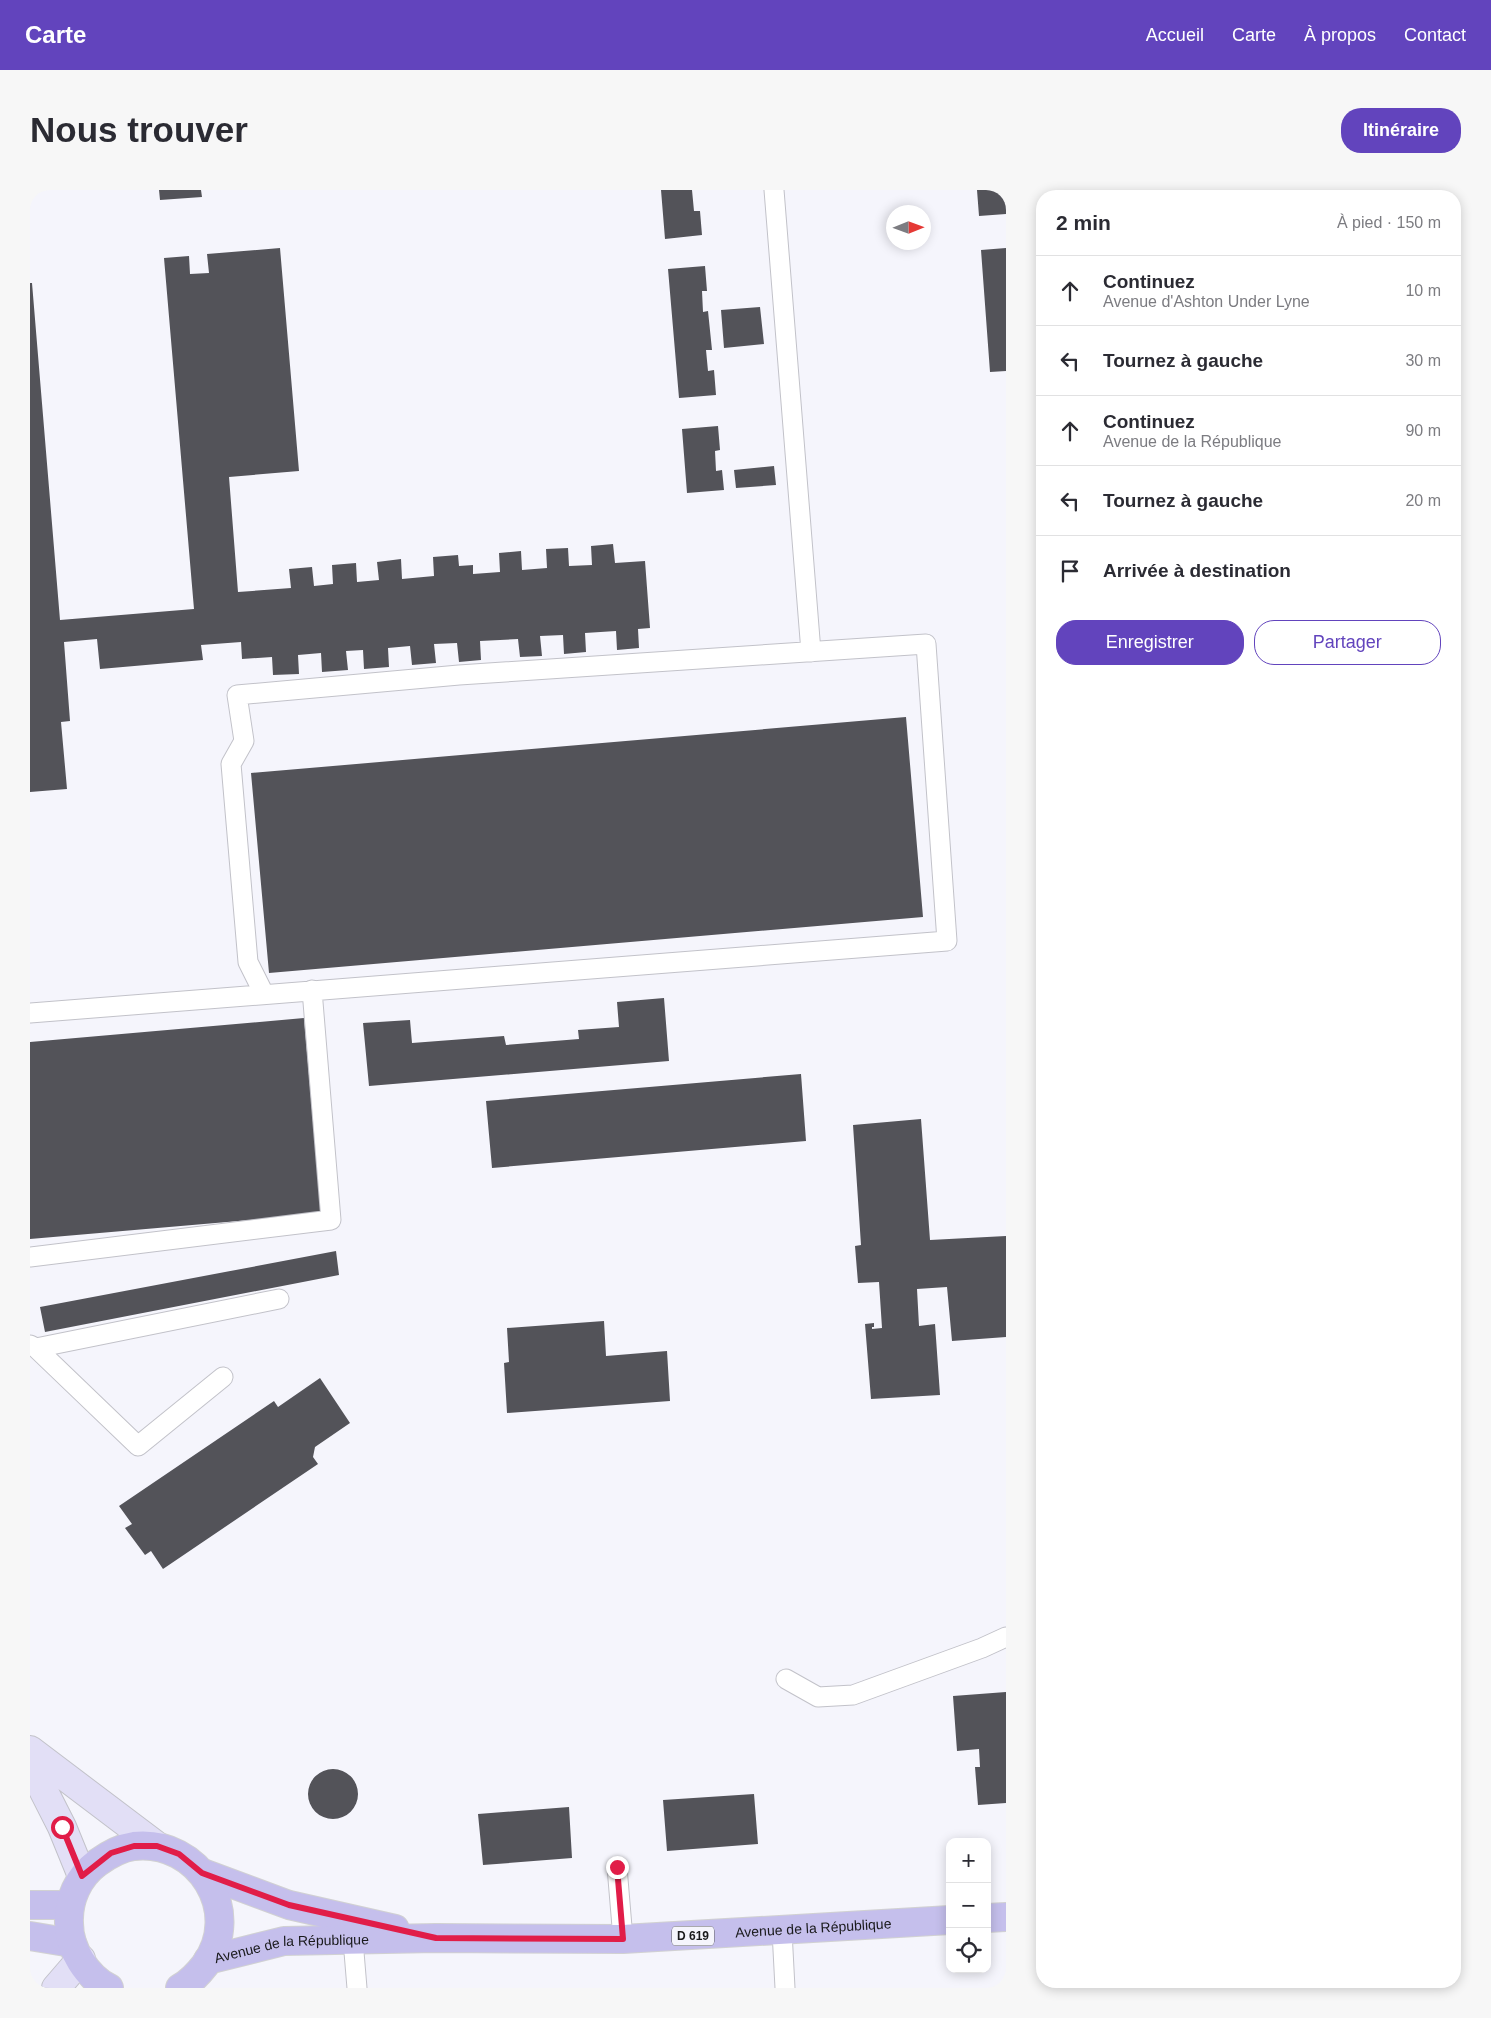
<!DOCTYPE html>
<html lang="fr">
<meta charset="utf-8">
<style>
:root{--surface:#fff;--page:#f7f7f7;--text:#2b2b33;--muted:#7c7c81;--line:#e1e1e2;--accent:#6244bd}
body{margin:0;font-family:Arial,sans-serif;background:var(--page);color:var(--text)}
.controls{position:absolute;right:15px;bottom:15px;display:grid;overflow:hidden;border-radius:10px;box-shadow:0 2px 12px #0003}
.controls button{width:45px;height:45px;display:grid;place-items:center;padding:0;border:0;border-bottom:1px solid var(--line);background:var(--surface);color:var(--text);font:25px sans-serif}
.compass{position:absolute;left:856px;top:15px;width:45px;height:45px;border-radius:50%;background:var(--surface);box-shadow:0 2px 12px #0003;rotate:89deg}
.stop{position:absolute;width:15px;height:15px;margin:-11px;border:4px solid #e11d48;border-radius:50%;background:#fff}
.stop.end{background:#e11d48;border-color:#fff;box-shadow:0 1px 5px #0008}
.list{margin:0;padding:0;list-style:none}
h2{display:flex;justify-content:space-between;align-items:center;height:65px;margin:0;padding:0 20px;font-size:21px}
h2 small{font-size:16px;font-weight:400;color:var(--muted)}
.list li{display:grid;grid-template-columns:32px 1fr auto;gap:15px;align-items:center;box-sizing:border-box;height:70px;padding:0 20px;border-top:1px solid var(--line)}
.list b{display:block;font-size:19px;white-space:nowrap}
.list p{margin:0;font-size:16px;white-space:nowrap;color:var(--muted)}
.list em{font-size:16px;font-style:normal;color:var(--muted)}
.actions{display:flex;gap:10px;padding:15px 20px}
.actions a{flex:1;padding:11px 0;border:1px solid var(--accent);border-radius:20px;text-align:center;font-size:18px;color:var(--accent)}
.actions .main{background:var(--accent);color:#fff}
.icon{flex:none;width:28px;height:28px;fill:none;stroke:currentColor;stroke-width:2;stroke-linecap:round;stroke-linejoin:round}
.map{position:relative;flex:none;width:976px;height:1798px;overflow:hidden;border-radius:20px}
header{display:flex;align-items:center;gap:30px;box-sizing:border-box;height:70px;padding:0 25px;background:var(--accent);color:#fff}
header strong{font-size:24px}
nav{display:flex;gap:28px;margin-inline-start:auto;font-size:18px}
.intro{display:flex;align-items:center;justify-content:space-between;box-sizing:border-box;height:120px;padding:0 30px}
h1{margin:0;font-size:35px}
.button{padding:12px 22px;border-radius:20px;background:var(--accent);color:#fff;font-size:18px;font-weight:700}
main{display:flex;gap:30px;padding:0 30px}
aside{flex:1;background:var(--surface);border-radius:20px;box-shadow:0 2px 12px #0003}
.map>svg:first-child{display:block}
.building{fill:#535359}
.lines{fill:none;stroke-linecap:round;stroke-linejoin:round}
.lane-casing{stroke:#c2c2c9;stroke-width:21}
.secondary-casing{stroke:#c2c2c9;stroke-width:30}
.primary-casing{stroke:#d1d1d2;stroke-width:30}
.lane{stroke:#fff;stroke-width:19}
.secondary{stroke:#e2dff6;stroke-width:28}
.primary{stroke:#c5bfec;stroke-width:28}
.route{stroke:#e11d48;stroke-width:6}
.labels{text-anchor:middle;stroke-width:5;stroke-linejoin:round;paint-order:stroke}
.shield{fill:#f5f5fc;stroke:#5c5c5f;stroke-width:1}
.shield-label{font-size:12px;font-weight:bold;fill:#1a1a1c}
.street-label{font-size:14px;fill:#1a1a1c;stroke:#f5f5fc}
</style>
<header>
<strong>Carte</strong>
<nav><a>Accueil</a><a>Carte</a><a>À propos</a><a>Contact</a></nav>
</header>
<div class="intro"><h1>Nous trouver</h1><a class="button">Itinéraire</a></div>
<main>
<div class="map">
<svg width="976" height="1798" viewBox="0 0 976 1798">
<rect width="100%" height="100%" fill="#f5f5fc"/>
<path class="building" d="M129,0h42l1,7 -42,3z
M631,0h31l2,21h6l2,24 -37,4z
M947,0h29v24l-27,2z
M250,58l19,223 -70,6 9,115 53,-4 -2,-19 23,-2 2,19 19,-2 -1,-19 24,-2 1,19 22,-2 -2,-18 24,-3 1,20 32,-3 -1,-19 25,-2 1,11 14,-1v9l27,-2 -1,-19 22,-2 1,19 25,-2 -1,-19 22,-1 1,18 23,-1 -1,-19 22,-2 2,19 30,-2 5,67 -12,1 1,19 -22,2 -1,-19 -31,2 1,19 -22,2 -1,-19 -23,1 2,20 -22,1 -2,-18 -38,2 1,19 -22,2 -2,-19 -23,1 2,19 -24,2 -2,-19 -22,2 1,19 -25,2 -1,-19 -17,1 2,19 -26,2 -1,-19 -23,2 1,19 -26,1 -1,-18 -30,2 -1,-17 -40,3 2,15 -103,9 -3,-30 -33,3 6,79 -9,1 6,67 -37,3v-509h2l28,337 134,-11 -30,-351 25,-2 1,18 19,-1 -2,-19z
M976,58v123l-16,1 -9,-122z
M675,76l2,25h-5l1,21 5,-1 4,39h-6l2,21 6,-1 2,25 -37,3 -11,-129z
M730,117l4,37 -40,4 -3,-38z
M688,236l2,24 -5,1 1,20 6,-1 2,20 -37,3 -5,-64z
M744,276l2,19 -40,3 -2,-18z
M876,527l17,200 -654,56 -18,-200z
M634,808l5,63 -300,25 -6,-63 47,-3 2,23 92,-7 2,9 73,-6 -1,-9 41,-3 -2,-25z
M274,828l17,196 -291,25v-197z
M771,884l5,67 -314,27 -6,-67z
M891,929l9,121 76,-4v101l-54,4 -5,-54 -30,2 2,37 16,-2 5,71 -69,4 -6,-75 9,-1v4h-2v2l10,-1 -3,-46 -21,1 -3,-37 6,-1 -8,-120z
M306,1061l3,24 -294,57 -5,-25z
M574,1131l2,35 61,-5 3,50 -163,12 -3,-50 5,-1 -2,-34z
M290,1188l30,45 -35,24 -2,10 5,7 -155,105 -12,-18 -6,4 -20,-27 7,-4 -13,-18 155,-105 4,6z
M976,1502v111l-28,2 -3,-38h5l-1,-18 -22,2 -4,-55z
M278 1604a25 25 0 1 1 50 0a25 25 0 1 1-50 0Z
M724,1604l4,50 -91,7 -4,-51z
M539,1617l3,51 -89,7 -5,-51z"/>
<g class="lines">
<g class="lane-casing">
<path id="lane" d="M744,0l37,462
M0,823l917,-72 -21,-297 -467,31 -222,20 7,46 -13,23 17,198 16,32
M0,1067l301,-37 -19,-230
M0,1155l6,3 102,98 85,-69
M6,1158l243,-49
M756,1489l32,18 35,-2 129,-47 24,-11
M587,1677l6,72
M752,1741l3,57
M323,1750l4,48"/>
</g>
<g class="secondary-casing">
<path id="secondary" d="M0,1560l127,96
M0,1574l32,63 20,49
M26,1798l25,-29"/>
</g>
<g class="primary-casing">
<g id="primary">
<path d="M173,1683l86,32 106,24"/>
<path d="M0,1715h40"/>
<path d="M957,1728l19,-1"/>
<path d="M0,1746l42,7"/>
<path id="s1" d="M178,1770l76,-19 152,-3 187,1 327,-19"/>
<path d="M79,1798c-22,-11 -40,-39 -40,-65 -1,-23 9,-46 28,-60 11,-8 23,-15 37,-17 65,-7 110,66 71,119 -7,9 -14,17 -25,23"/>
</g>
</g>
<use href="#lane" class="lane"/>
<use href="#secondary" class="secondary"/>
<use href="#primary" class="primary"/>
</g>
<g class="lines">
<path class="route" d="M32,1637l20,49 29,-23 23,-7h23l22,8 23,19 87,32 147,33 187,1 -6,-72"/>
</g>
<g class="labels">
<rect class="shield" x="642" y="1736.5" width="42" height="19" rx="4"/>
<g class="shield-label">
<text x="663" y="1750">D 619</text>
</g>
<g class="street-label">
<text dy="5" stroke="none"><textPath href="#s1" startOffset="608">Avenue de la République</textPath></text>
<text dy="5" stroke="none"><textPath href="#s1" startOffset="85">Avenue de la République</textPath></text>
</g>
</g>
</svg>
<div class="controls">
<button>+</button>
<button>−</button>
<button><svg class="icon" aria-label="locate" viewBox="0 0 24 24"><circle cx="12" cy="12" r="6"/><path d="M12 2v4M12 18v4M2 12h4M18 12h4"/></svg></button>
</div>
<svg class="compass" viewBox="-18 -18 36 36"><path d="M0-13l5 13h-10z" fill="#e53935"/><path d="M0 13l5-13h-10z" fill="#7c7c81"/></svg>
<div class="stop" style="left:32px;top:1637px"></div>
<div class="stop end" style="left:587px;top:1677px"></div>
</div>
<aside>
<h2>2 min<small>À pied · 150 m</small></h2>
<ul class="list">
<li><svg class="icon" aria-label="ahead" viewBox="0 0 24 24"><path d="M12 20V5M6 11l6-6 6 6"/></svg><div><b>Continuez</b><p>Avenue d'Ashton Under Lyne</p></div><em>10 m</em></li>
<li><svg class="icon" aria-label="left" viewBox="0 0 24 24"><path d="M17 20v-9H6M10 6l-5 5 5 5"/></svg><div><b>Tournez à gauche</b></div><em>30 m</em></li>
<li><svg class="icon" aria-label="ahead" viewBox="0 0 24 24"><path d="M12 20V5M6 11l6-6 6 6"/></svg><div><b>Continuez</b><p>Avenue de la République</p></div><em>90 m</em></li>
<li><svg class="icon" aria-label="left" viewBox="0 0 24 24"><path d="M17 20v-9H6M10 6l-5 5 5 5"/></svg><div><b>Tournez à gauche</b></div><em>20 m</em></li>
<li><svg class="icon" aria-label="arrive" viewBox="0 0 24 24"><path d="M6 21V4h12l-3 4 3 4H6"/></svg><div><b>Arrivée à destination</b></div></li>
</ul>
<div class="actions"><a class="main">Enregistrer</a><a>Partager</a></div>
</aside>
</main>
